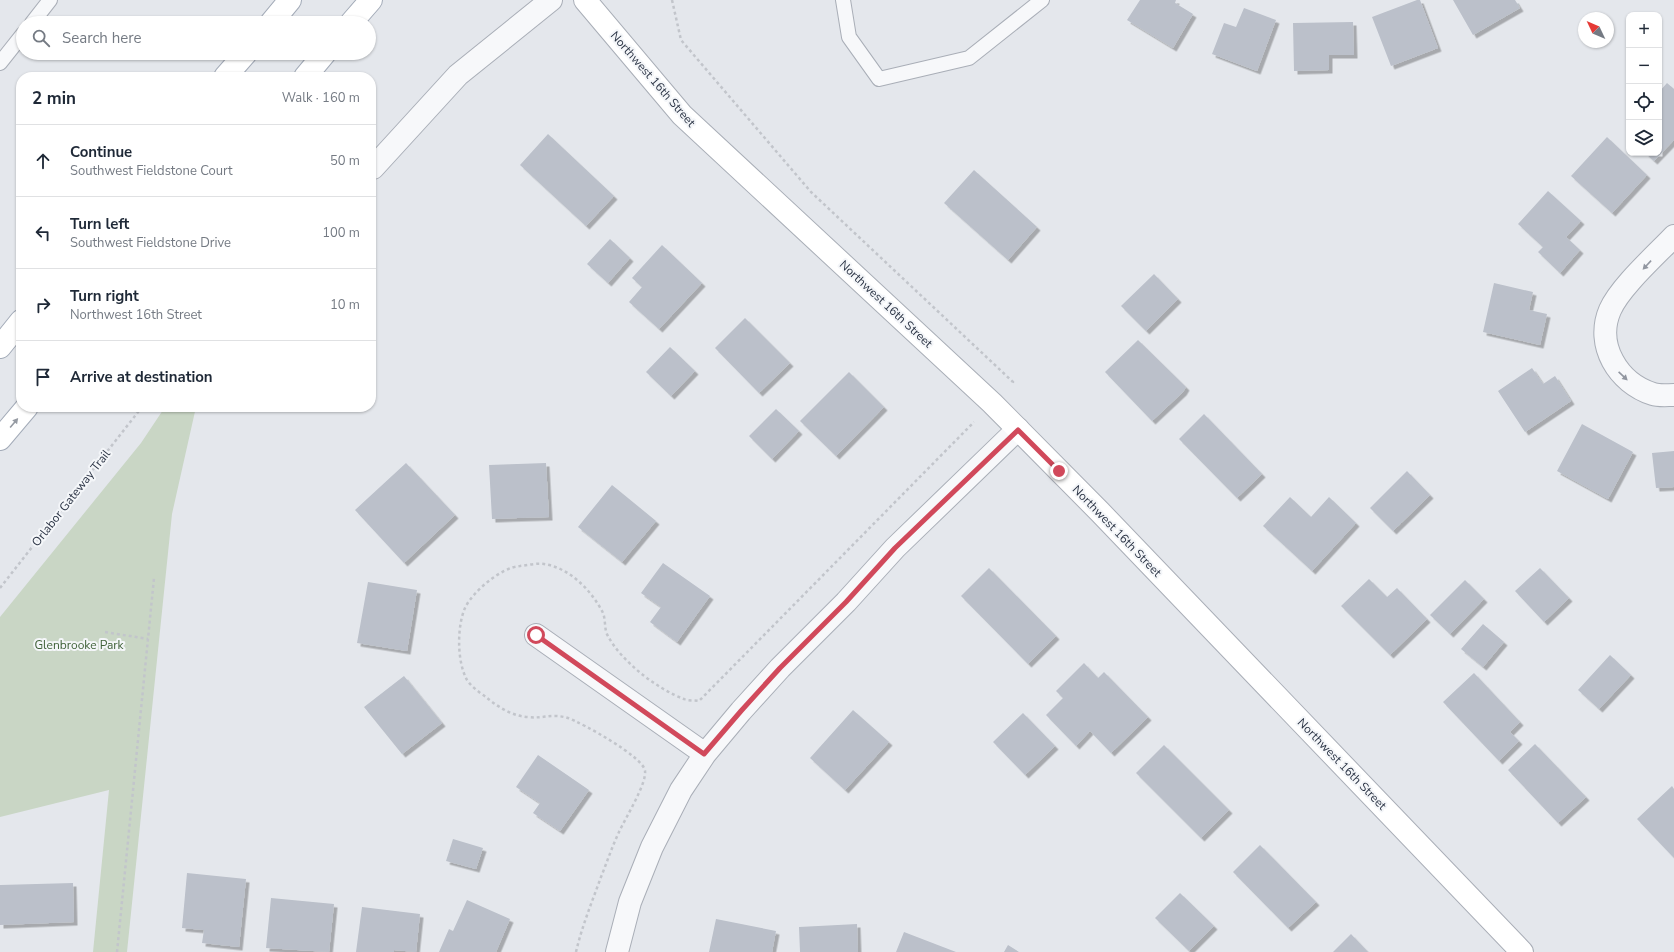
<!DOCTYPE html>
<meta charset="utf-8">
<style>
:root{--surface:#fff;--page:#f6f6f7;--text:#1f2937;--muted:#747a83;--line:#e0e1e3}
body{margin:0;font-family:"Nunito Sans",sans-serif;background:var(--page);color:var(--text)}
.controls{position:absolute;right:12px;top:12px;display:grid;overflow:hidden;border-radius:8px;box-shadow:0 1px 3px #0004}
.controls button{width:36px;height:36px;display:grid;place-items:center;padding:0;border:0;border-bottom:1px solid var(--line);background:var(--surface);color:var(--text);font:20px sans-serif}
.compass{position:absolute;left:1578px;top:12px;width:36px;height:36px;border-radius:50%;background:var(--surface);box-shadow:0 1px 3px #0004;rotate:314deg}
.stop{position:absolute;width:12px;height:12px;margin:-9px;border:3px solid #d1495b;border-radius:50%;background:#fff}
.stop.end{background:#d1495b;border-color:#fff;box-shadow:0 1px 4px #0008}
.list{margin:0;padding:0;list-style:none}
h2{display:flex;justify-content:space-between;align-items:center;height:52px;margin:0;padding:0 16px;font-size:17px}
h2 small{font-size:13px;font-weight:400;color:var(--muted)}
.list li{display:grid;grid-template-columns:26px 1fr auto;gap:12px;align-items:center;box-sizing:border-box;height:72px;padding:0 16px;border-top:1px solid var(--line)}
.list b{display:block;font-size:15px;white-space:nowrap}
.list p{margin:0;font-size:13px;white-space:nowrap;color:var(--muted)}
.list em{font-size:13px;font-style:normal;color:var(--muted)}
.icon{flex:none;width:22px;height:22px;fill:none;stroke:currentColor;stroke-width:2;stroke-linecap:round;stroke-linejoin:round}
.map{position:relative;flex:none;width:1674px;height:952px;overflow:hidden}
.search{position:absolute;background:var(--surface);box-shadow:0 1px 3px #0004;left:16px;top:16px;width:360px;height:44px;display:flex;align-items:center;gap:10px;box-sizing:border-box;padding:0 14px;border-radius:22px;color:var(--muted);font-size:15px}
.panel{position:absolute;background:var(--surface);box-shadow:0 1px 3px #0004;left:16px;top:72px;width:360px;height:340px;border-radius:16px}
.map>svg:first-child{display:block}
.green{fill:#c9d6c5}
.building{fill:#bbc0ca;filter:url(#shadow)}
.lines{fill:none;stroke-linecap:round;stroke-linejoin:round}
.lane-casing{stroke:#a9aeb7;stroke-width:16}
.street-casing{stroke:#a9aeb7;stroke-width:24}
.secondary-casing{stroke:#a9aeb7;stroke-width:24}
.primary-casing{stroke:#a3abb8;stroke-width:24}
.path{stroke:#c2c5cb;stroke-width:2.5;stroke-dasharray:3 3;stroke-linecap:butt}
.lane{stroke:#f7f8fa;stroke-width:14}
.street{stroke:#f7f8fa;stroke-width:22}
.secondary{stroke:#fff;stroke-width:22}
.primary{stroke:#fff;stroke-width:22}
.oneway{fill:#9196a0}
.oneway2{fill:#959aa2}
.route{stroke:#d1495b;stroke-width:5}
.labels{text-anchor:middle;stroke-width:4;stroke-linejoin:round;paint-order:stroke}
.street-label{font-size:12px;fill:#2b3445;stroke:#f4f6f9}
.park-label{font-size:12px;fill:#3f6138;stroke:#f4f6f9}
</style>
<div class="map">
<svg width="1674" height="952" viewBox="0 0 1674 952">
<defs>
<filter id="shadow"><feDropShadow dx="3.5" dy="3.5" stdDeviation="0" flood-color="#0004"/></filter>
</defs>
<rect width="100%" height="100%" fill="#e4e7ec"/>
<path class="green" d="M165,407h31l-24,107 -45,438h-34l16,-162 -109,27v-200l141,-174z"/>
<path class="building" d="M1140,0h36l-1,3 18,11 -20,34 -46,-28z
M1417,0h3l18,48 -47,18 -19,-49z
M1453,0h62l5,8 -47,27z
M1244,8l32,12 -19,51 -45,-17 12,-31 12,4z
M1353,22l1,33h-25v15l-35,1 -1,-48z
M1667,83l7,6v51l-20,21 -9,-8h14v-61z
M548,134l66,62 -28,30 -66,-61z
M1607,137l40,38 -35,38 -41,-37z
M974,170l63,57 -29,33 -64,-57z
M1548,191l33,30 -15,16 14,13 -20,23 -22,-21 5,-5 -25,-23z
M610,239l20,19 -22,25 -21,-19z
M662,245l40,38 -43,46 -30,-27 13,-15 -10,-9z
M1154,274l24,25 -32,32 -25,-25z
M1494,283l39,9 -4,18 18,4 -7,31 -57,-13z
M745,318l45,45 -31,30 -44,-45z
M1138,340l48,47 -3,5 -31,29 -47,-49z
M670,347l25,24 -24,25 -25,-24z
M1532,368l11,16 12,-8 16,25 -46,31 -27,-41z
M849,372l35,35 -48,49 -36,-35z
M776,409l23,22 -27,28 -23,-23z
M1204,414l58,60 -25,24 -58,-59z
M1582,424l51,28 -25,47 -51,-28z
M1674,451v36l-18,1 -4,-35z
M406,463l49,52 -51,48 -49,-53z
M546,463l3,54 -57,2 -3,-54z
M1407,471l23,24 -37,36 -23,-23z
M612,485l44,36 -34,41 -44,-35z
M1290,497l21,20 18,-20 27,26 -44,48 -49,-45z
M663,563l47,33 -33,46 -27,-20 11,-15 -20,-14z
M989,568l67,68 -28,28 -67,-68z
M1540,568l29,30 -25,24 -29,-31z
M1369,579l18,18 10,-9 30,31 -37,36 -49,-49z
M1465,580l19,19 -34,35 -20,-19z
M368,582l49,8 -10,61 -50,-8z
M1483,624l21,18 -21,25 -22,-18z
M1610,655l21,20 -32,34 -21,-19z
M1084,663l14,15 6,-6 44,45 -37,36 -21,-22 -14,15 -30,-31 17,-17 -7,-7z
M1474,673l46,49 -10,10 9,9 -20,20 -56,-59z
M404,676l38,47 -40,31 -38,-47z
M853,710l36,32 -44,48 -35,-32z
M1023,713l32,33 -30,29 -32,-33z
M1535,744l51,53 -28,26 -50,-53z
M1164,745l65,65 -28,28 -65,-65z
M538,755l51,35 -29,41 -27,-18 7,-10 -24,-16z
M1672,786l2,3v69l-37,-39z
M453,839l30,9 -7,21 -30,-8z
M1260,845l56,57 -28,26 -55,-56z
M187,873l59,6 -7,68 -37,-4 2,-13 -22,-2z
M73,883l1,39 -74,3v-40z
M1180,893l34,33 -25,25 -34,-33z
M271,898l63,6 -5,48 -63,-4z
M467,900l43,19 -14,33h-57l10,-23 4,2z
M362,907l58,7 -4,38 -22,-2v2h-38z
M716,919l60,12 -4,21h-63z
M857,924l1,28h-58l-1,-25z
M904,932l52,20h-60z
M1351,934l17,18h-35z
M1008,945l11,7h-15z"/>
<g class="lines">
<g class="lane-casing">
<path id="lane" d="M843,0l6,37 30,42 90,-21 73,-58
M32,23l18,-23
M0,63l23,-29"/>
</g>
<g class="street-casing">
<path id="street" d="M373,168l85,-93 93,-75
M1674,236c-18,19 -54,51 -64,74 -15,35 8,73 43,84 6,2 14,1 21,1
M536,635l169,119
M617,952l13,-50 22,-55 29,-57 24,-36 36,-43 39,-43 66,-66 49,-54 123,-119"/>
</g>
<g class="secondary-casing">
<path id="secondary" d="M585,0l97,115 310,288 108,109 422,440"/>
</g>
<g class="primary-casing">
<path id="primary" d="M271,23l19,-23
M351,23l20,-23
M225,77l21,-24
M305,77l20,-24
M0,347l21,-26
M0,439l27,-32"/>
</g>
<path class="path" d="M672,0l9,40 130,152 202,190 -2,2
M0,588l142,-181
M105,632l43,7
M117,952l37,-374
M576,952c6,-26 16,-50 25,-75 6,-15 11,-30 18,-45 6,-13 28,-49 26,-61 -1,-14 -63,-48 -77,-53 -17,-5 -25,1 -40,-1 -16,-1 -30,-10 -42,-20 -6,-4 -17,-12 -20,-19 -9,-18 -9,-52 -1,-70 8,-17 37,-41 55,-42 8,-1 17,-3 24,-2 26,4 48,27 59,49 3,8 1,17 5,23 13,25 49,53 76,63 4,2 10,1 15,2l275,-279"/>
<use href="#lane" class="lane"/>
<use href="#street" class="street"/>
<use href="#secondary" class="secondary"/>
<use href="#primary" class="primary"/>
</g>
<defs><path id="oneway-solid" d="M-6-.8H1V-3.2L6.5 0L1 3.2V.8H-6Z"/></defs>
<g class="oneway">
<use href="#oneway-solid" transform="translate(1647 265) rotate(133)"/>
<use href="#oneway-solid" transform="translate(1623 376) rotate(43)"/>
</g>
<use class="oneway2" href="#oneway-solid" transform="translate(14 423) rotate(-50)"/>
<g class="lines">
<path class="route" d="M536,635l168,119 37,-43 39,-43 66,-66 49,-54 123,-118 41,41"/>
</g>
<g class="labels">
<g class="street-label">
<text transform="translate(653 79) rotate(49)" y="4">Northwest 16th Street</text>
<text transform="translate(886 304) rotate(43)" y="4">Northwest 16th Street</text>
<text transform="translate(71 498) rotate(-52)" y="4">Orlabor Gateway Trail</text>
<text transform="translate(1117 531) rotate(46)" y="4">Northwest 16th Street</text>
<text transform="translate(1342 764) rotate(46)" y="4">Northwest 16th Street</text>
</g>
<g class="park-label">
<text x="79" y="649">Glenbrooke Park</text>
</g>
</g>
</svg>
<div class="controls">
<button>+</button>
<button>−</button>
<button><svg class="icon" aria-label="locate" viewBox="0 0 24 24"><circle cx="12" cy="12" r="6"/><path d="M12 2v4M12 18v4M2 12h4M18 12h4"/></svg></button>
<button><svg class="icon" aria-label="layers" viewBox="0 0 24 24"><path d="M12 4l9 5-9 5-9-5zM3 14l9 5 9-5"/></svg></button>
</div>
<svg class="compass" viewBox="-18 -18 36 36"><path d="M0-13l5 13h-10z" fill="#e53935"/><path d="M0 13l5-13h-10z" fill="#747a83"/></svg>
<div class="stop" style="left:536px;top:635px"></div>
<div class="stop end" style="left:1059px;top:471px"></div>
<div class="search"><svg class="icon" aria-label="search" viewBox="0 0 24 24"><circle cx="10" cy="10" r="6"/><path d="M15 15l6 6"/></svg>Search here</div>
<section class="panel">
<h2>2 min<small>Walk · 160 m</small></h2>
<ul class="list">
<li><svg class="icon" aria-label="ahead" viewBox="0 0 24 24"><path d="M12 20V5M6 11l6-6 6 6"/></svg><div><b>Continue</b><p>Southwest Fieldstone Court</p></div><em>50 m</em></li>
<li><svg class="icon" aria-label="left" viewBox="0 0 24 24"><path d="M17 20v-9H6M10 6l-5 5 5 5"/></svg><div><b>Turn left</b><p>Southwest Fieldstone Drive</p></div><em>100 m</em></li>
<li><svg class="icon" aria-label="right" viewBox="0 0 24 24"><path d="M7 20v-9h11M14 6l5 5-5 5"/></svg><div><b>Turn right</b><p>Northwest 16th Street</p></div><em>10 m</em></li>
<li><svg class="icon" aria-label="arrive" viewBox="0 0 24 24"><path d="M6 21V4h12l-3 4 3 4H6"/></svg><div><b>Arrive at destination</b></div></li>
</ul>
</section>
</div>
